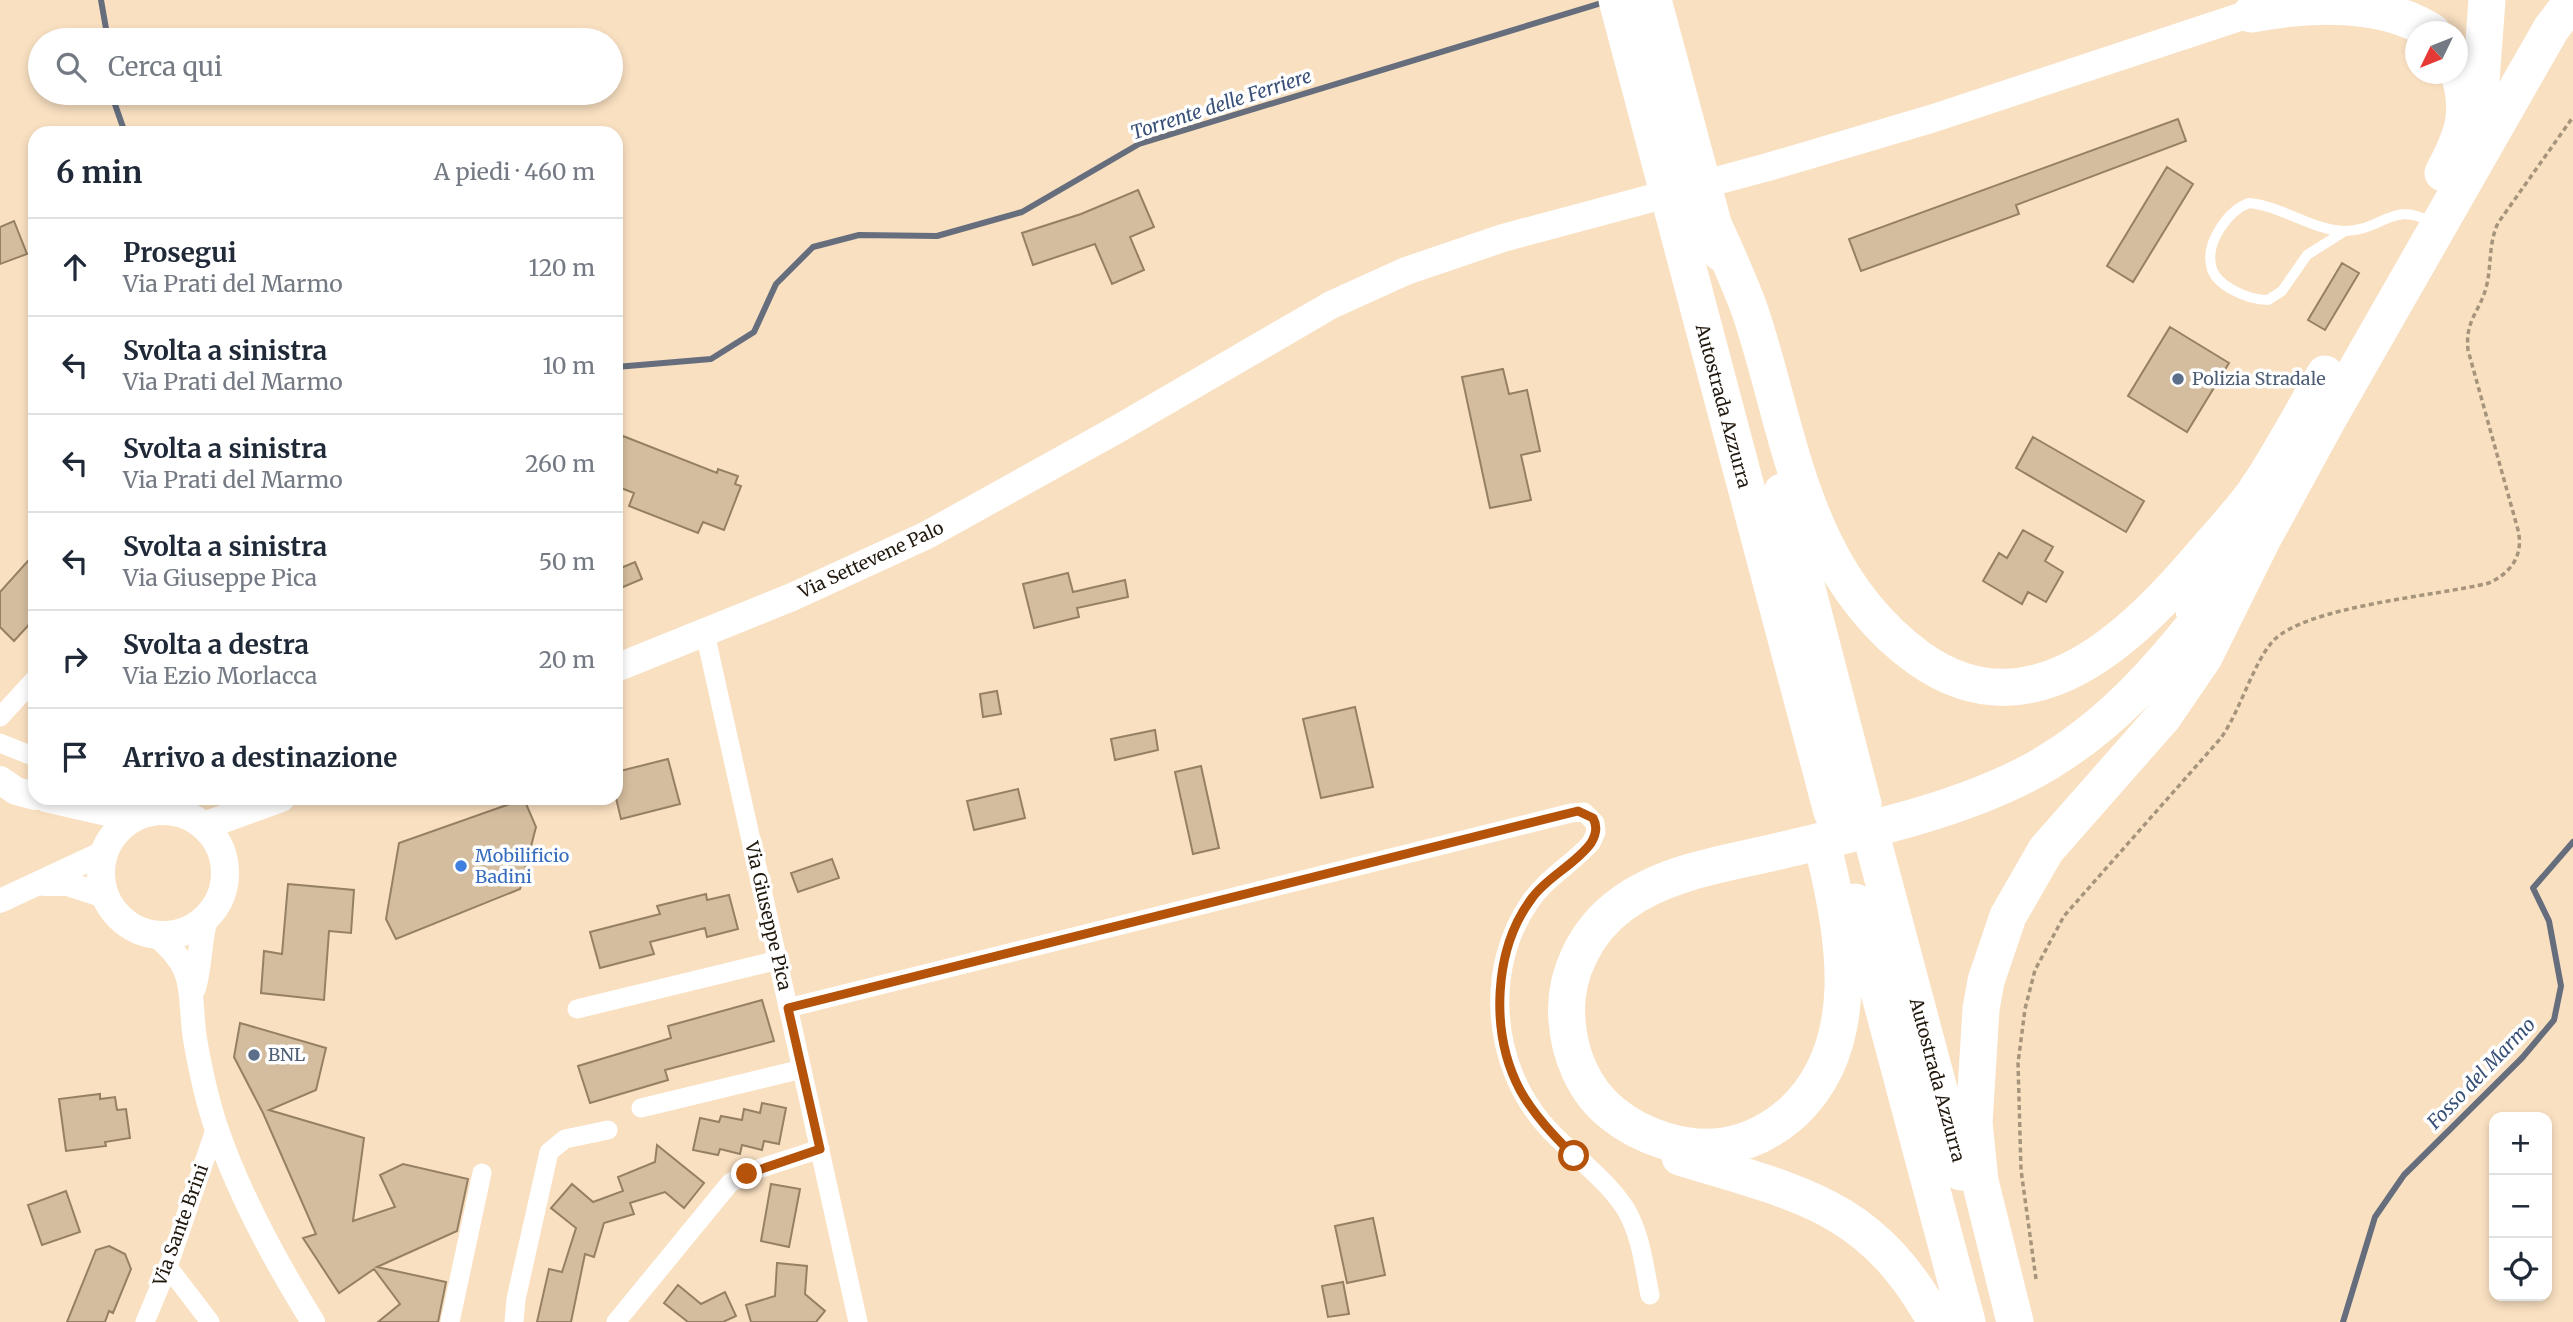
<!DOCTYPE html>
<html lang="it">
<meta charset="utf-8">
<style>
:root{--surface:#fff;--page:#f2f2f3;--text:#1f2937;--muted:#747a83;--line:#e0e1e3}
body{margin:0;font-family:Merriweather,serif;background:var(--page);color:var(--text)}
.controls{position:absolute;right:21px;bottom:21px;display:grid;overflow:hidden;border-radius:14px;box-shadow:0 4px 10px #0003}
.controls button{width:63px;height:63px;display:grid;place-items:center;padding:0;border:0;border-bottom:2px solid var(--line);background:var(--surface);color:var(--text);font:35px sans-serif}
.compass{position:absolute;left:2405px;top:21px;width:63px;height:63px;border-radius:50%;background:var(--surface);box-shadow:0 4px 10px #0003;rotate:227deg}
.stop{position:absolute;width:21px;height:21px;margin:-16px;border:5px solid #b45309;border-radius:50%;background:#fff}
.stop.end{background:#b45309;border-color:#fff;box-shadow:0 2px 7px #0008}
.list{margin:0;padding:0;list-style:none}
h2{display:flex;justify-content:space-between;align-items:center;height:91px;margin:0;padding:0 28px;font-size:30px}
h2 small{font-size:23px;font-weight:400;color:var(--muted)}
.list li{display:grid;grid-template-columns:46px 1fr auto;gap:21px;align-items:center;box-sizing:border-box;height:98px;padding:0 28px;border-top:2px solid var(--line)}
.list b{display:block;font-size:26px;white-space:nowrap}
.list p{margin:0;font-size:23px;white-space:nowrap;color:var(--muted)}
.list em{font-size:23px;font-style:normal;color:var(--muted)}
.icon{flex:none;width:38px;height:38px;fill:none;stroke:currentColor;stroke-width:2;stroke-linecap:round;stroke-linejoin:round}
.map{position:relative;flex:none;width:2573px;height:1322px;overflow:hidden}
.search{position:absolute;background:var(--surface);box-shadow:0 4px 10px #0003;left:28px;top:28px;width:595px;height:77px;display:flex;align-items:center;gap:18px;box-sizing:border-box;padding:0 24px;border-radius:38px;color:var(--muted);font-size:26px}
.panel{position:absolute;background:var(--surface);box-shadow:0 4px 10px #0003;left:28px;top:126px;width:595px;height:679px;border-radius:21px}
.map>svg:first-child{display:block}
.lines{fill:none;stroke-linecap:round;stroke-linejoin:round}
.stream{stroke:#666e7d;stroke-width:6}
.building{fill:#d4bd9e;stroke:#958063;stroke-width:2}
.path{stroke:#a7947c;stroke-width:3.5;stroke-dasharray:5 3.5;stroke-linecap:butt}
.service{stroke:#fff;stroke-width:10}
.minor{stroke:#fff;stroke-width:19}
.tertiary{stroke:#fff;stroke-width:24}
.secondary{stroke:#fff;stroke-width:28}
.motorway{stroke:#fff;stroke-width:37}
.route{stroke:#b45309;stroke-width:9}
.service-dot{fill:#5c6f8a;stroke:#fff;stroke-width:2.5}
.shop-dot{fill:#3f7fe0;stroke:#fff;stroke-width:2.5}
.labels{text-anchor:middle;stroke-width:7;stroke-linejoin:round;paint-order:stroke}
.service-label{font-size:18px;fill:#4e5e75;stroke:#fff;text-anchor:start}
.street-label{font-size:18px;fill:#22190e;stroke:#fff}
.shop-label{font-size:18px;fill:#366cbe;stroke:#fff;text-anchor:start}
.water-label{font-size:19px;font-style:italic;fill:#385077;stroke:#fff}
</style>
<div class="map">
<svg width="2573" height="1322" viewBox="0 0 2573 1322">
<rect width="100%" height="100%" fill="#f9e0c1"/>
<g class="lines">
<path class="stream" d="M101,0l7,40
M111,93l14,40
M616,367l95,-8 43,-27 22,-48 37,-37 46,-12 78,1 85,-24 117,-68 466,-142
M2343,1322l32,-105 29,-42 118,-117 32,-38 7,-34 -12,-65 -16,-33 40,-46"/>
</g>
<path class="building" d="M2178,119l8,22 -170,64 3,9 -158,57 -12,-32z
M2167,167l26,17 -60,98 -26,-16z
M1138,190l16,37 -24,10 14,33 -32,14 -17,-40 -62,21 -11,-32 59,-19z
M14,221l13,33 -27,10v-37z
M2342,263l17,10 -34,57 -17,-10z
M2170,327l59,36 -42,69 -59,-36z
M1503,369l6,25 18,-4 13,61 -19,4 10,45 -41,8 -28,-131z
M623,436l94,37 1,-4 20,7 -3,8 6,2 -17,44 -21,-8 -5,11 -69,-27 5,-13 -18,-7v-31z
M2033,437l111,64 -18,31 -110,-64z
M2023,530l30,17 -8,14 18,11 -17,30 -18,-10 -6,12 -39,-23 16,-28 8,5z
M35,553v65l-21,23 -14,-14v-35z
M635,562l7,17 -26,11v-20z
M1068,573l5,19 52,-12 3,17 -51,11 2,9 -45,11 -11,-44z
M997,691l4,23 -18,3 -3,-23z
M1355,707l18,80 -52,11 -18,-79z
M1155,730l3,20 -43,10 -4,-21z
M668,759l12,45 -59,15 -5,-21v-26z
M1201,766l18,82 -26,6 -18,-82z
M1018,789l7,29 -51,12 -7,-29z
M524,799l12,28 -16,62 -124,50 -10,-20 13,-76z
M832,859l7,19 -41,14 -7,-19z
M288,884l66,6 -3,43 -22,-2 -5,69 -63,-7 3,-42 18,3z
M706,894l1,6 22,-5 9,34 -31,8 -2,-9 -55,14 4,12 -54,14 -10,-36 70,-18 -3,-8z
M762,1000l12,41 -109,29 3,10 -78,23 -12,-37 93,-28 -3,-12z
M240,1023l86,25 -10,42 -47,20 95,28 -11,83 42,-14 -15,-32 23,-11 65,15 -11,52 -80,36 69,15 -8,40h-60l22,-18 -26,-35 -35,24 -36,-55 13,-4 -53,-121 -29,-56z
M100,1094v5l15,-2 2,13 9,-1 4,29 -25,4 1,4 -40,5 -7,-52z
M762,1103l24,5 -7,36 -15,-3 -2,9 -20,-5 -2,9 -20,-5 -2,6 -25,-5 7,-32 19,4 2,-6 21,4 2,-11 16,4z
M657,1145l47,38 -20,25 -19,-16 -35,11 4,11 -30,9 -10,34 -9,-3 -14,68h-34l12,-53 13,3 14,-44 -25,-20 21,-24 21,18 30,-11 -5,-14 37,-15z
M771,1184l29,5 -11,58 -28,-6z
M66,1191l14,41 -38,13 -14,-40z
M1373,1218l12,57 -38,8 -12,-57z
M109,1246l16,8 6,15 -18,44 -4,-2 -4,11h-38l29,-72z
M777,1263l30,3 -2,28 20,17 -9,11h-65l-5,-17 29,-9z
M1343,1282l6,32 -21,3 -6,-31z
M678,1285l23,19 24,-12 11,24 -13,6h-35l-24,-19z"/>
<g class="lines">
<path class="path" d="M2036,1279l-15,-109 -3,-107 7,-54 10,-39 29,-54 157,-178c20,-29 31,-72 51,-96 32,-36 165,-46 217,-59 22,-10 35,-28 29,-53l-50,-180c-3,-30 11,-37 18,-62 6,-22 2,-44 12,-65l75,-106"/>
<path class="service" d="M2345,231l-38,24 -25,36 -14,9c-19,0 -54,-14 -57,-35 -5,-24 18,-55 38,-62 33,3 63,27 95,28 36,1 50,-32 88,-8"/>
<path class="minor" d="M705,633l153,689
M0,717l35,-38
M0,743l35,14
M788,1008l783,-195 13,-1 11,11 1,9 -5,11c-19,21 -45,35 -61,59 -46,66 -38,162 14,222 25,29 60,52 81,84 16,26 19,58 25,87
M577,1009l201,-49
M641,1108l161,-39
M168,1267l42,55
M145,1322l23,-55 48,-140
M450,1322l32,-149
M514,1322l2,-23 33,-147 16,-13 43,-9
M616,1322l114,-139 25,-13 65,-21"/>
<path class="tertiary" d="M44,884h24l37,12
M0,901l105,-49
M156,935c43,35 32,56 39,104 5,29 12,61 21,88 23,68 59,134 97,195
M194,988c7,-23 5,-46 12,-69"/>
<path class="secondary" d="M616,668l176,-71 135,-62 189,-105 215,-125 75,-34 97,-33 265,-71 166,-49 336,-111
M0,780l16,11 19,5
M46,798l88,20
M101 873a62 62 0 1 1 124 0a62 62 0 1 1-124 0Z
M204,826l77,-28"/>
<path class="motorway" d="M1617,0l215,812
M1653,0l68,253
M2251,14c59,-11 132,-14 181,18
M2472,113l9,-33 6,-80
M2443,173c20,-38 29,-60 15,-103
M1715,228c12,27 25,55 35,83 26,77 38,157 74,231 22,46 55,88 96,117 113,79 214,-24 284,-106 18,-21 38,-42 54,-65 24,-37 45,-76 67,-114
M1782,492l81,312
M2194,610l64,-123
M1872,838l89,334
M1824,851c21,85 40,194 -31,261 -19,17 -43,30 -69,34 -38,6 -83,-9 -112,-33 -28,-22 -43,-59 -45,-93 -4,-45 19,-90 55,-116 43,-32 102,-40 153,-52 84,-20 173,-38 250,-77 83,-43 138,-109 195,-182
M1855,902l112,420
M1680,1157c120,37 191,47 256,165
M2015,1322l-35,-141 -6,-58 7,-114 5,-28 22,-65 38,-66 117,-133 41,-60 58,-117 65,-119 224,-392 22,-29"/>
</g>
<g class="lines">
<path class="route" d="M747,1174l73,-25 -32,-141 790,-197 15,7c5,9 3,17 -2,25 -16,22 -43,33 -59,55 -39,52 -42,135 -12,192 14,25 34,46 54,66"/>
</g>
<g class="service-dot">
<circle cx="2178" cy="379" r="7"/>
<circle cx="254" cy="1055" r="7"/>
</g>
<circle class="shop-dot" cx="461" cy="866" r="7"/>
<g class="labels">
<g class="service-label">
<text x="2192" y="385">Polizia Stradale</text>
<text x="268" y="1061">BNL</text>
</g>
<g class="street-label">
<text transform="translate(1723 406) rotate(75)" y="6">Autostrada Azzurra</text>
<text transform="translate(871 560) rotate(-25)" y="6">Via Settevene Palo</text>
<text transform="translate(768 916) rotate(77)" y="6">Via Giuseppe Pica</text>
<text transform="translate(1937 1080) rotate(75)" y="6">Autostrada Azzurra</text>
<text transform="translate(181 1225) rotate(-70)" y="6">Via Sante Brini</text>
</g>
<g class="shop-label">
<text x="475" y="862">Mobilificio<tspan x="475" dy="21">Badini</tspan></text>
</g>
<g class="water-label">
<text transform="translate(1221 104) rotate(-18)" y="7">Torrente delle Ferriere</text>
<text transform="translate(2481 1073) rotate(-46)" y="7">Fosso del Marmo</text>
</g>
</g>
</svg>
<div class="controls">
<button>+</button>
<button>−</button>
<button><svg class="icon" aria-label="locate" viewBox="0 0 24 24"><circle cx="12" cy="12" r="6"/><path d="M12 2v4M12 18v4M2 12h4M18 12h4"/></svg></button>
</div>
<svg class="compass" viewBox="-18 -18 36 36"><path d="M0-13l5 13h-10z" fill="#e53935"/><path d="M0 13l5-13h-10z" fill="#747a83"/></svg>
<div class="stop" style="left:1574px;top:1156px"></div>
<div class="stop end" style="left:747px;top:1174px"></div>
<div class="search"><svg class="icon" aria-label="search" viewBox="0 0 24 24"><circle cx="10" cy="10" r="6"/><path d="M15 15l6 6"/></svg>Cerca qui</div>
<section class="panel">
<h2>6 min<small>A piedi · 460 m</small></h2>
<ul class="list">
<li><svg class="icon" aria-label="ahead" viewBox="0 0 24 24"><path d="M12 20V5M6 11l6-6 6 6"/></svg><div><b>Prosegui</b><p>Via Prati del Marmo</p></div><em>120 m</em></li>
<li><svg class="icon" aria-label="left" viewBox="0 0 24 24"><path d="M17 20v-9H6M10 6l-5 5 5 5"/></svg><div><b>Svolta a sinistra</b><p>Via Prati del Marmo</p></div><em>10 m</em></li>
<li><svg class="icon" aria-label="left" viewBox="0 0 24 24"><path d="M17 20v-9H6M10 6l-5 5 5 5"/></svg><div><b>Svolta a sinistra</b><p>Via Prati del Marmo</p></div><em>260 m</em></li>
<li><svg class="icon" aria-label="left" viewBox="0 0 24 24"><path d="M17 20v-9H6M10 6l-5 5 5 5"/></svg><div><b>Svolta a sinistra</b><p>Via Giuseppe Pica</p></div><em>50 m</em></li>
<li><svg class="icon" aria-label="right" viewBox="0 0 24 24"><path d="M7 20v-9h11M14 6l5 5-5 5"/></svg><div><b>Svolta a destra</b><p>Via Ezio Morlacca</p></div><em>20 m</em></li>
<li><svg class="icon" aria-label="arrive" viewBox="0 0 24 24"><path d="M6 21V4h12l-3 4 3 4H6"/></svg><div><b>Arrivo a destinazione</b></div></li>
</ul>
</section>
</div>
